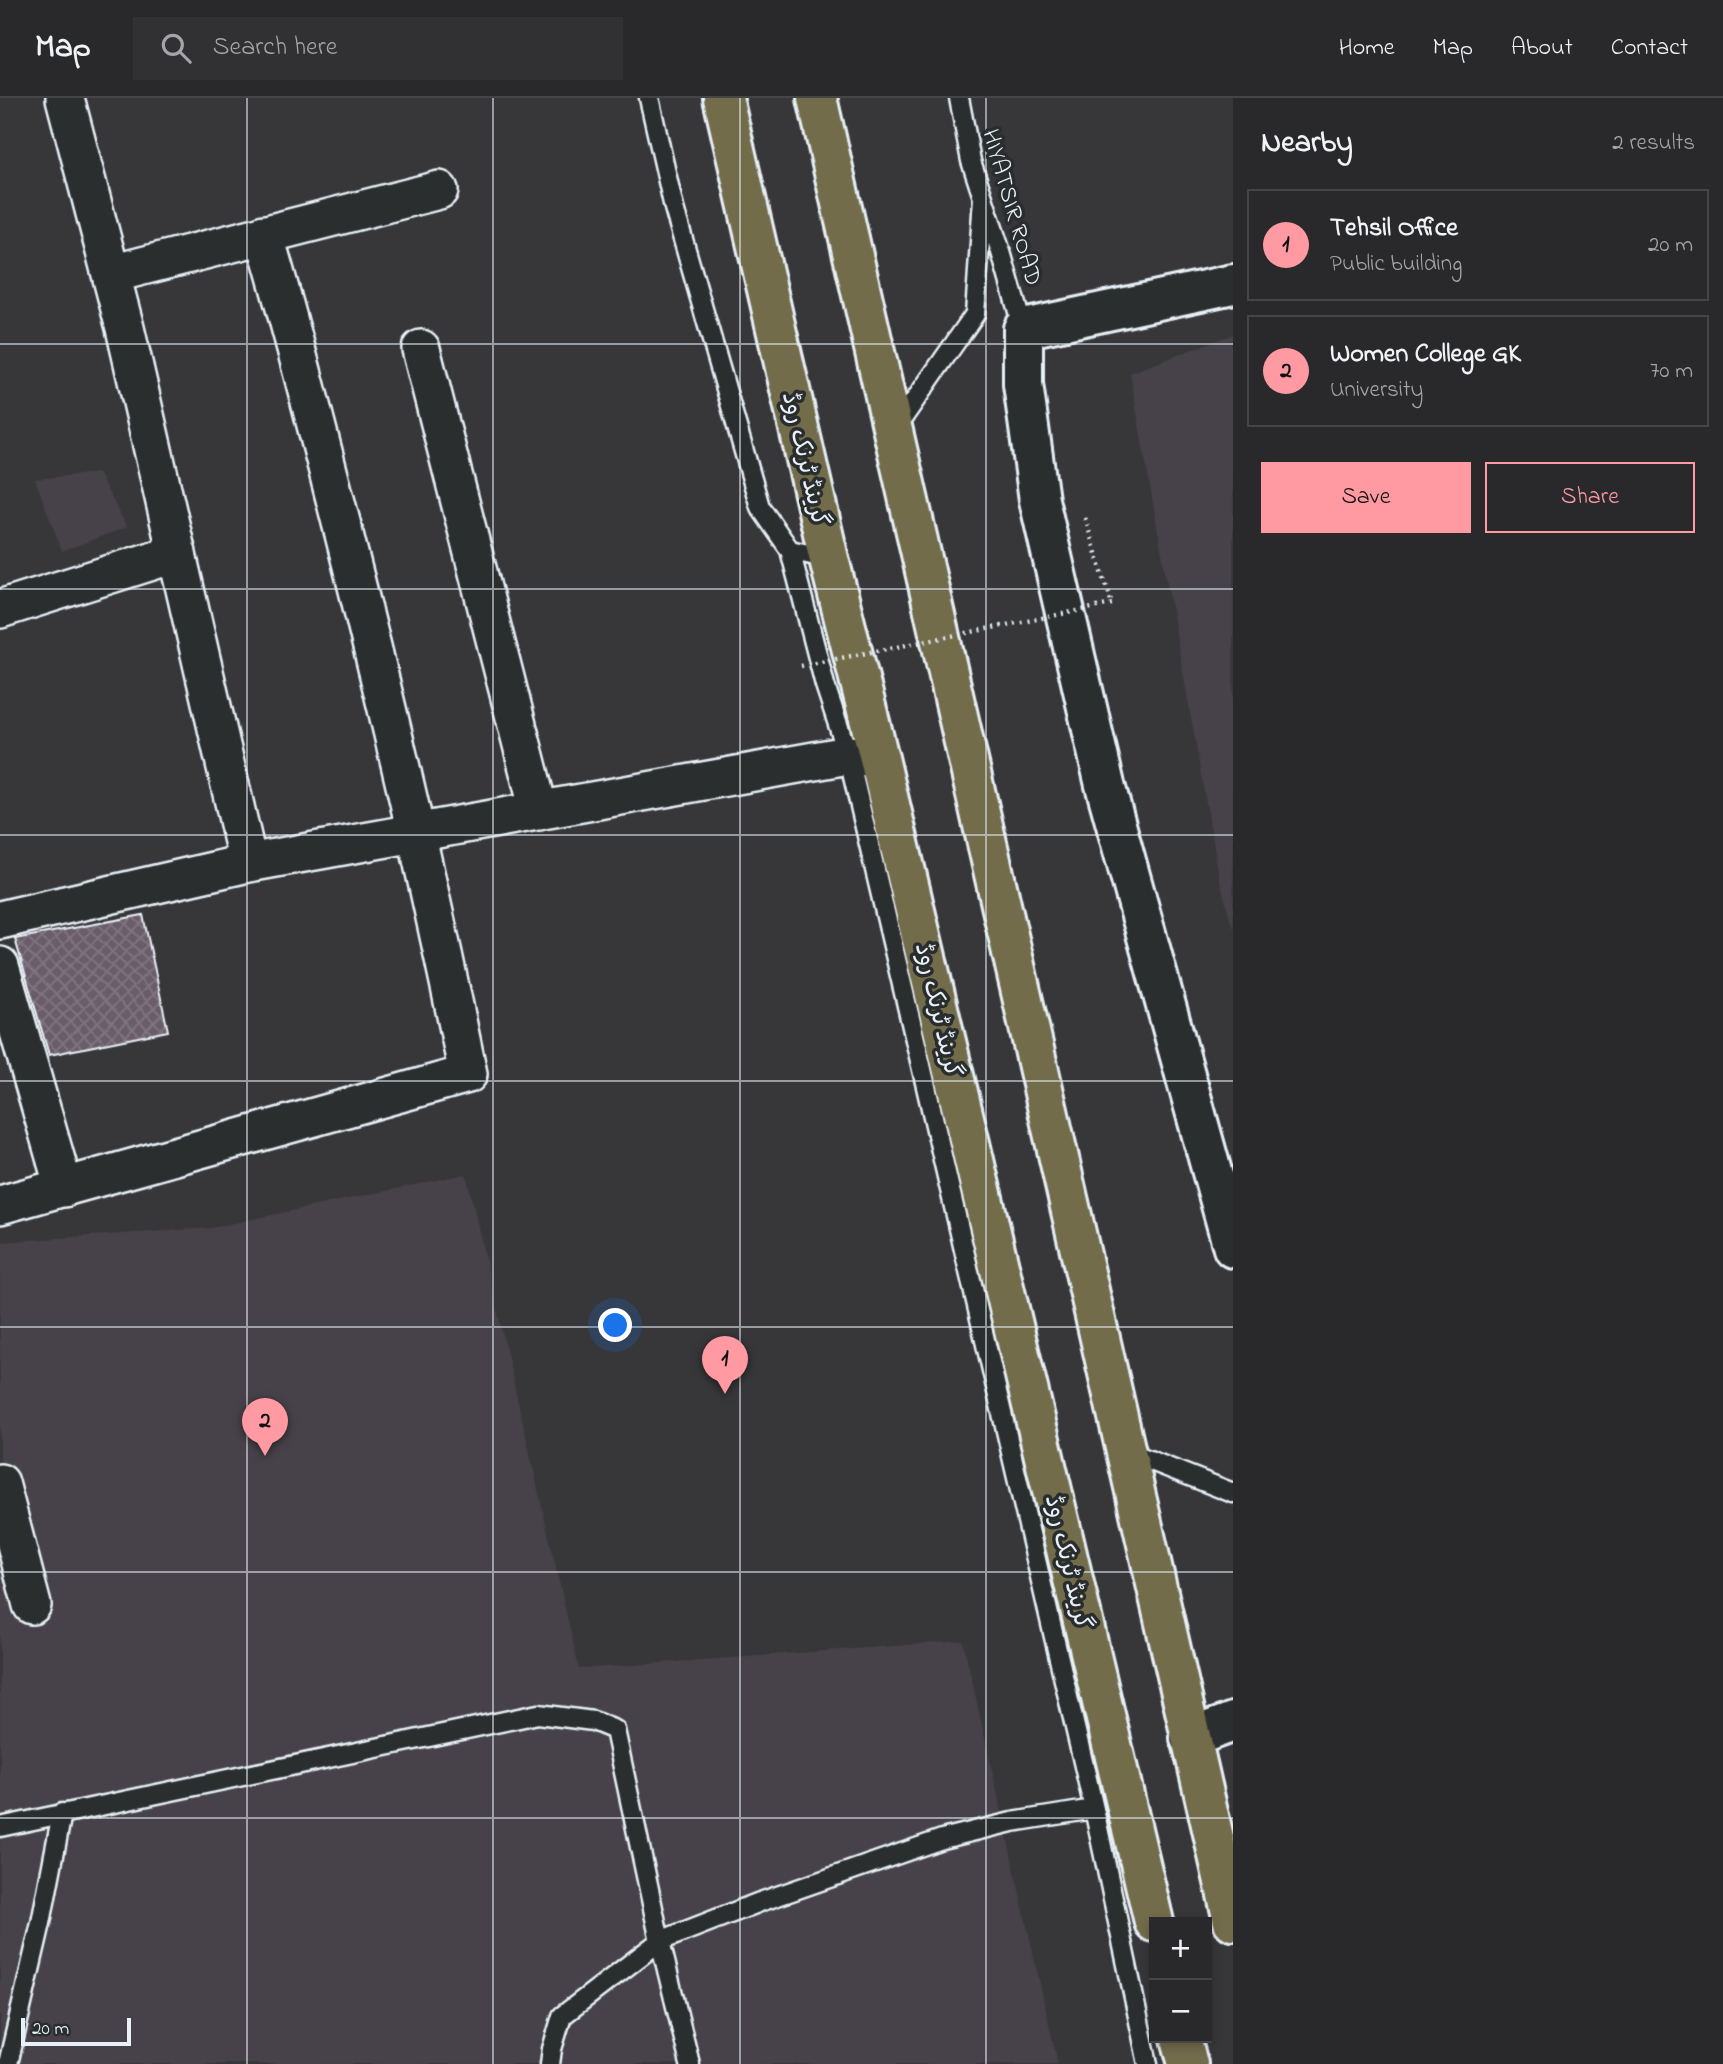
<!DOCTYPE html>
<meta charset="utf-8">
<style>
:root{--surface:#29292c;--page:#313134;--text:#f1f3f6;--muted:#a5a6a9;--line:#454548;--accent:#ff9aa2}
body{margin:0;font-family:"Indie Flower","Playpen Sans Arabic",sans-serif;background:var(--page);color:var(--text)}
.controls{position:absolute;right:21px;bottom:21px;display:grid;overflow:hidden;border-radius:0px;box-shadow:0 4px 10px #0003}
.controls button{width:63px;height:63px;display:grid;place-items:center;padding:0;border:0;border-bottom:2px solid var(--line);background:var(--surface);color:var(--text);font:35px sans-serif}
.scale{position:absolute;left:21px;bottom:18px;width:110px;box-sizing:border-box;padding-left:7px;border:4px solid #e8f1f8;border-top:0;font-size:19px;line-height:24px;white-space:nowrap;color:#e8f1f8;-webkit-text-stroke:5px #2a2d2e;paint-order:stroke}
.you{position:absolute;left:616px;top:1228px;width:24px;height:24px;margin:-18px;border:5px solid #fff;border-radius:50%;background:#1a73e8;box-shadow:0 0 0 10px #1a73e833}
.badge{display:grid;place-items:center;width:46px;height:46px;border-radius:50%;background:var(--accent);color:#111;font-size:23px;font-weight:700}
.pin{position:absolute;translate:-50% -58px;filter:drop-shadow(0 2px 4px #0008)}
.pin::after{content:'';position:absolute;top:37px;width:24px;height:21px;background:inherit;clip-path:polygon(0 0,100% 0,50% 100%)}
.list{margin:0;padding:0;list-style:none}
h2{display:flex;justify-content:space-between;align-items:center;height:91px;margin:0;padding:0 28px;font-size:30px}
h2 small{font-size:23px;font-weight:400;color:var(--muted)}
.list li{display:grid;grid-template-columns:46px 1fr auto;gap:21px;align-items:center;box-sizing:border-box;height:112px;margin:0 14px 14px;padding:0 14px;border:2px solid var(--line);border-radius:0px}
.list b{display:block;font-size:26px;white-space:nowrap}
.list p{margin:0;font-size:23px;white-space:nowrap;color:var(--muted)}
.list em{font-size:23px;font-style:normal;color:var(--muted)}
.actions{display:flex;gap:14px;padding:21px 28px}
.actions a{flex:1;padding:16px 0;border:2px solid var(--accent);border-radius:0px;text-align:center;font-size:24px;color:var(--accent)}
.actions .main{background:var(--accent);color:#111}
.icon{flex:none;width:38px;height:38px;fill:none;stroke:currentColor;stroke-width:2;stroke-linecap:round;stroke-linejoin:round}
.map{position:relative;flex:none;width:1233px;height:1966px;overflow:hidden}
header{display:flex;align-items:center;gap:42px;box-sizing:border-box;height:98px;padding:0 35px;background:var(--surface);border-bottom:2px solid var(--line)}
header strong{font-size:33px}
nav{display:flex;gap:38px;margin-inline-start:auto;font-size:24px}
.search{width:490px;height:63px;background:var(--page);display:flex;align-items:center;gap:18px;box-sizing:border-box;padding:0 24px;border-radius:0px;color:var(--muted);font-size:26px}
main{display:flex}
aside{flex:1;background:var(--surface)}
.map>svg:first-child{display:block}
.built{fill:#474248}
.building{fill:url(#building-cross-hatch);stroke:#e8f1f8;stroke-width:2}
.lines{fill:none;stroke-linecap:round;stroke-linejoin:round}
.lane-casing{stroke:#e8f1f8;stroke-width:23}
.street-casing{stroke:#e8f1f8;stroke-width:42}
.secondary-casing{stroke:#e8f1f8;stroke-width:44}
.highway-casing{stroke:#e8f1f8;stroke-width:44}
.path{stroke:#e8f1f8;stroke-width:4.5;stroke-dasharray:2 5;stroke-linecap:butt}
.lane{stroke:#2a2d2e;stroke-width:18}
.street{stroke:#2a2d2e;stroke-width:37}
.secondary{stroke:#2a2d2e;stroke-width:38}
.highway{stroke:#726c4b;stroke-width:38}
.path-bridge{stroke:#e8f1f8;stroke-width:4.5;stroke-dasharray:2 5;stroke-linecap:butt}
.grid{fill:none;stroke:#e8f1f8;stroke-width:2;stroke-opacity:0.55}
.labels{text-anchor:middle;stroke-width:7;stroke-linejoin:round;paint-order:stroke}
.street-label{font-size:24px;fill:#e8f1f8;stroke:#2a2d2e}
</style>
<header>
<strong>Map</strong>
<div class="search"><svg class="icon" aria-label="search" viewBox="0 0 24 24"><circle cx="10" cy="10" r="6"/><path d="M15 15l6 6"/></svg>Search here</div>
<nav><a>Home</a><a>Map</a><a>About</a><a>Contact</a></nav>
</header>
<main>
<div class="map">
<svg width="1233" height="1966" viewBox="0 0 1233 1966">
<defs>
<pattern id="building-cross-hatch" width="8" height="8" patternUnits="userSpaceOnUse" patternTransform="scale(1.75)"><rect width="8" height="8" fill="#6b5d69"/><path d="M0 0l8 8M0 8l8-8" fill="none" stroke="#80757f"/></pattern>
</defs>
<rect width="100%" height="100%" fill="#37373a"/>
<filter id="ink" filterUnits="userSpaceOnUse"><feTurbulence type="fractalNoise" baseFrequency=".0143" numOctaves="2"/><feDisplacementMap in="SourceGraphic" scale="14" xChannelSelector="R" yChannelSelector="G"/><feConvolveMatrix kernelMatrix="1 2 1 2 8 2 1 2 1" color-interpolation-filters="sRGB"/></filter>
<g filter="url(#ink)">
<path class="built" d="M1233,236v595l-13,-48 -90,-508z
M98,375l29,54 -65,24 -27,-72z
M466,1076l113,495 384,-28 95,423h-1058v-822l211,-14z"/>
<path class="building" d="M143,817l25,116 -119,24 -34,-116z"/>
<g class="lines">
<g class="lane-casing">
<path id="lane" d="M649,0l25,110 86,299 30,43 39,9
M959,0l12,63 30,91 22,77
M895,331l80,-115 8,-116
M790,452l35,135 23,70 76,323 170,731 54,255
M1126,1353l107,42
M0,1729l538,-113 55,7 22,9 45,211 30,123
M8,1966l33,-141 21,-110
M550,1966l2,-15 10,-33 98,-75 100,-39 182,-63 70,-17 82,-13"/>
</g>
<g class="street-casing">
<path id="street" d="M65,0l60,230 123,535
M111,176l328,-84
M421,251l118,462
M0,511l177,-56
M0,822l248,-57 600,-108 31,3
M0,868l64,222
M0,1107l468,-131c-37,-184 -80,-366 -126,-548 -25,-97 -49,-195 -78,-292
M0,1385l32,122"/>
</g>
<g class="secondary-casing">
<path id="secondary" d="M1233,186l-210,45v55l16,116 66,285 128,463
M1190,1640l43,-16"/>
</g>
<g class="highway-casing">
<path id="highway" d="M723,0l106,461 50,199 275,1164
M817,0l416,1823
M1181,1940l7,26"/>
</g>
<path class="path" d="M1085,420l27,86"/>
<use href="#lane" class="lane"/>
<use href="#street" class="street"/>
<use href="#secondary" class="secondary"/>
<use href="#highway" class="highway"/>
<path class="path-bridge" d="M801,568l311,-62"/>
</g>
</g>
<path class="grid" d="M247,0v1966M493,0v1966M740,0v1966M986,0v1966M0,246h1233M0,491h1233M0,737h1233M0,983h1233M0,1229h1233M0,1474h1233M0,1720h1233"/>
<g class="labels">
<g class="street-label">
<text transform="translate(1013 109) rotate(74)" y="8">HIYATSIR ROAD</text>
<text transform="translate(806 361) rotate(77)" y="8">گرینڈ ٹرنک روڈ</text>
<text transform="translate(939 912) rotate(77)" y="8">گرینڈ ٹرنک روڈ</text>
<text transform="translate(1069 1464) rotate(77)" y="8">گرینڈ ٹرنک روڈ</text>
</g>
</g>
</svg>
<div class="controls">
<button>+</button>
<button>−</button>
</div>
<div class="scale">20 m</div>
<div class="you"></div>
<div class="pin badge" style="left:725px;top:1296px">1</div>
<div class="pin badge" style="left:265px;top:1358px">2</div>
</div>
<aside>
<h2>Nearby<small>2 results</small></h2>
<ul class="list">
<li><span class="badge">1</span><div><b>Tehsil Office</b><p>Public building</p></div><em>20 m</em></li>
<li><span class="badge">2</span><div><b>Women College GK</b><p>University</p></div><em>70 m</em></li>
</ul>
<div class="actions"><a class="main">Save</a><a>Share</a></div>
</aside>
</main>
